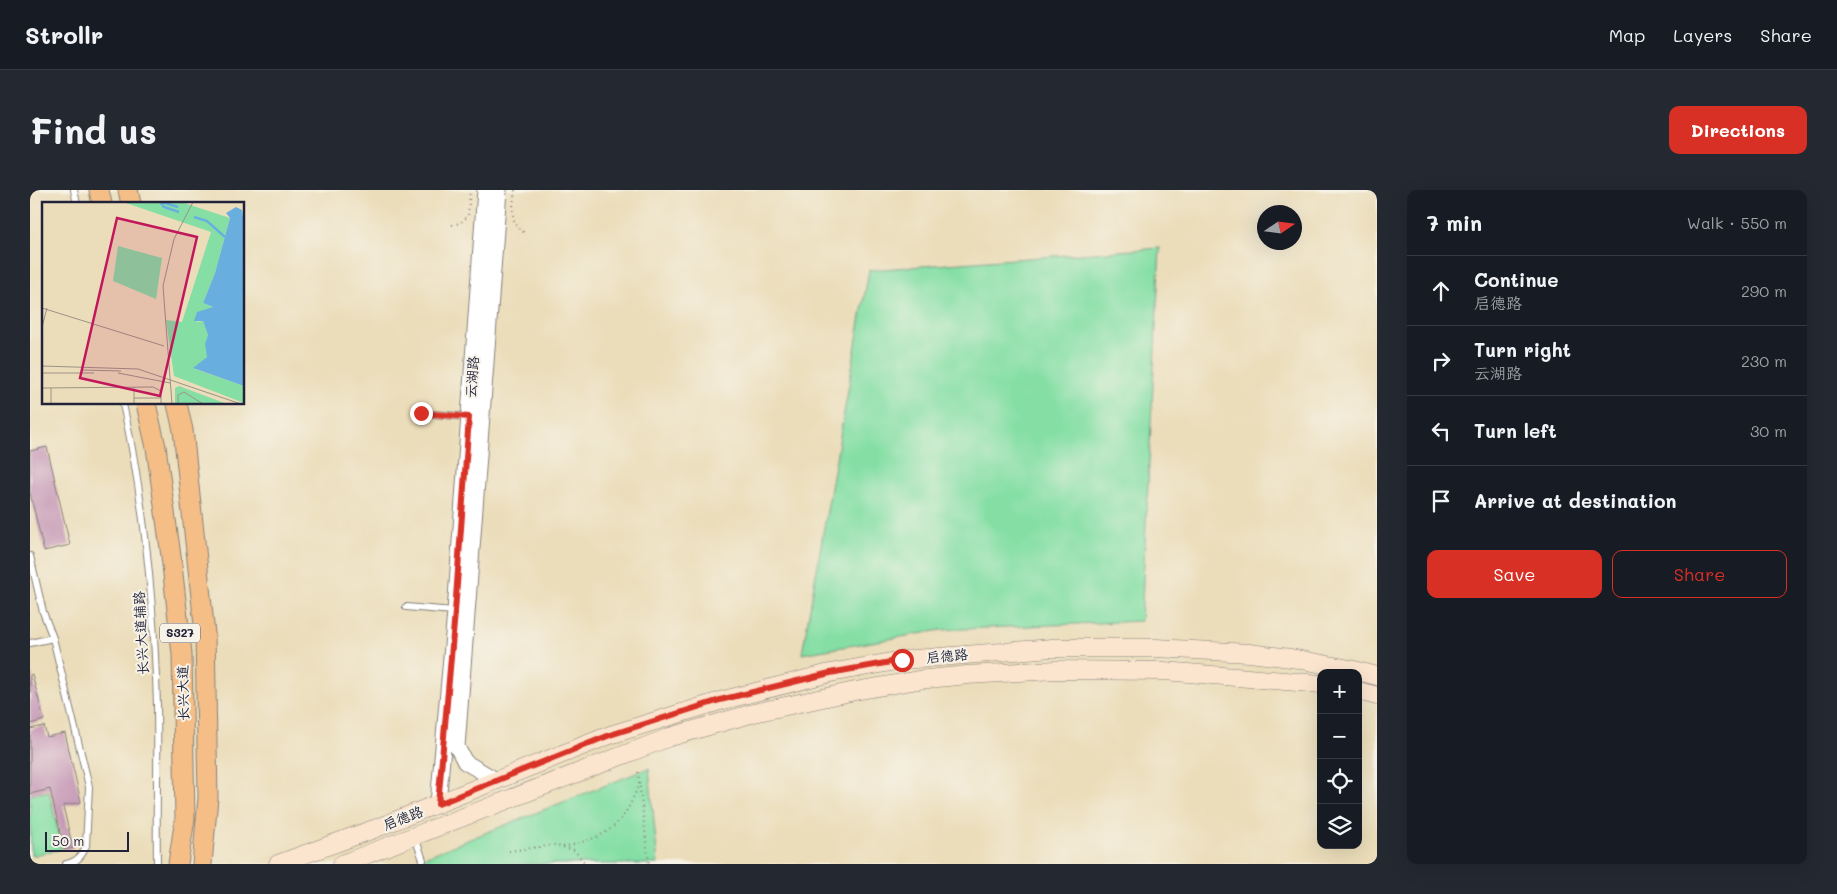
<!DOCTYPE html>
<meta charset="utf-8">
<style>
:root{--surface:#171b24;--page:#242831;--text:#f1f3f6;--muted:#9ea1a6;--line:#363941;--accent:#d93025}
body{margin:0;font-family:Mali,"LXGW WenKai TC",sans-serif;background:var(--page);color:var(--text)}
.controls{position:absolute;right:15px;bottom:15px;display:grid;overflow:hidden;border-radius:10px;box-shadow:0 5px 20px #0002}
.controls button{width:45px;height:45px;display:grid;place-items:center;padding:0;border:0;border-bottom:1px solid var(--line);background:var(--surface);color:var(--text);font:25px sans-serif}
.compass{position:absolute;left:1227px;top:15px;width:45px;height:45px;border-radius:50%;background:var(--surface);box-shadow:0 5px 20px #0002;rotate:77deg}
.scale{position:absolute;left:15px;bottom:12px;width:84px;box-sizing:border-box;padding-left:5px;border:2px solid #22223b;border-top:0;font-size:14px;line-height:18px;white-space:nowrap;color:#22223b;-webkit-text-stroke:4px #f7f3e8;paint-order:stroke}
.stop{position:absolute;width:15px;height:15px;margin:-11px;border:4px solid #d93025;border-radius:50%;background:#fff}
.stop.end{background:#d93025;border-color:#fff;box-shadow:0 1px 5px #0008}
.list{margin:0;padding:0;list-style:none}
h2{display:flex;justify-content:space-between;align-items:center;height:65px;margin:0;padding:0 20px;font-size:21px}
h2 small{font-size:16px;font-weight:400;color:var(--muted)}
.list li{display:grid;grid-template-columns:32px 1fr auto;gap:15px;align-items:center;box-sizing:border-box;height:70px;padding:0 20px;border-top:1px solid var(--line)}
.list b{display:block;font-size:19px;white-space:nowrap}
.list p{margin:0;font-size:16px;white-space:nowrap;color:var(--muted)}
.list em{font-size:16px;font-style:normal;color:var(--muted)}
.actions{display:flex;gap:10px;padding:15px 20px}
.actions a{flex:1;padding:11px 0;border:1px solid var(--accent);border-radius:10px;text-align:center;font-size:18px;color:var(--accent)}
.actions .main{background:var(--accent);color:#fff}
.icon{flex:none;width:28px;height:28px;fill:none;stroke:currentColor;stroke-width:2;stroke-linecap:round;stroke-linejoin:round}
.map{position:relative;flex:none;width:1347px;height:674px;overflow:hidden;border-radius:10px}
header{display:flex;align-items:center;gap:30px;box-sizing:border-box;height:70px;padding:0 25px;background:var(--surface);border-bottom:1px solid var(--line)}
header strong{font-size:24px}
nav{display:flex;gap:28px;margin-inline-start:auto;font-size:18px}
.intro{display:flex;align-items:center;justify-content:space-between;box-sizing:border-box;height:120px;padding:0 30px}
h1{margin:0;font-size:35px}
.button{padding:12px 22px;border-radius:10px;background:var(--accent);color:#fff;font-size:18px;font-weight:700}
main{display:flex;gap:30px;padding:0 30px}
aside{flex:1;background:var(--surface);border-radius:10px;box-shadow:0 5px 20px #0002}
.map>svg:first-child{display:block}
.green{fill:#85dfa5;stroke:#548070}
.building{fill:#c597b5}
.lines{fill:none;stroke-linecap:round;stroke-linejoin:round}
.service-casing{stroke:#86807a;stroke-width:8}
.tertiary-casing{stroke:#86807a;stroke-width:17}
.secondary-casing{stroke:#86807a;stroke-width:19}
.primary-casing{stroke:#86807a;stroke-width:21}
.path{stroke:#86807a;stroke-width:2;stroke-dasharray:1 4;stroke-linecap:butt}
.service{stroke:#fff;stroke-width:6}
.tertiary{stroke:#fff;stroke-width:15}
.secondary{stroke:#fbe5cf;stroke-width:18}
.primary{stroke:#f6be87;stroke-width:19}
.route{stroke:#d93025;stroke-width:6}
.labels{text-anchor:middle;stroke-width:4;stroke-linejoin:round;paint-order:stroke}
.shield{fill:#f7f3e8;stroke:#62616f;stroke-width:1}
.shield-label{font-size:12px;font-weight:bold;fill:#22223b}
.street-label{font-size:14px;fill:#22223b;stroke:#f7f3e8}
.inset-river{fill:none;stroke:#68afdf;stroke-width:2.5}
.inset-road{fill:none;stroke:#9b9287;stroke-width:1}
.view{fill:#c2185b;fill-opacity:0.15;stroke:#c2185b;stroke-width:2.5}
.inset-edge{fill:none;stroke:#22223b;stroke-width:2.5}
</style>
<header>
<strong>Strollr</strong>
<nav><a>Map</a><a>Layers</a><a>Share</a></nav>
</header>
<div class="intro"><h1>Find us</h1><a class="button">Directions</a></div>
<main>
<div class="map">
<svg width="1347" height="674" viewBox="0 0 1347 674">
<rect width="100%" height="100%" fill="#f7f3e8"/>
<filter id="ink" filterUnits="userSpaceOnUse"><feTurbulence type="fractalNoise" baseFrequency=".02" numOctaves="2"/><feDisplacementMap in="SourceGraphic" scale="10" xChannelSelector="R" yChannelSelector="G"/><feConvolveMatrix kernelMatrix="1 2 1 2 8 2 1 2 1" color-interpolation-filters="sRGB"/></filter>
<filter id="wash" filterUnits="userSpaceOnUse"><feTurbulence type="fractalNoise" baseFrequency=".0096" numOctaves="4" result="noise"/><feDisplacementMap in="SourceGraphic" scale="20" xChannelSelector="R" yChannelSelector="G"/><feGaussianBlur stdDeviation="1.12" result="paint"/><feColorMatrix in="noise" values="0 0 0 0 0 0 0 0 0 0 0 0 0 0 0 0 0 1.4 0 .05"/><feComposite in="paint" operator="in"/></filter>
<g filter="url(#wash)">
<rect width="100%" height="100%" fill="#ebddb9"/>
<path class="green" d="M1130,58l-19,373 -200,9 -139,24 67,-384z
M619,578l9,96h-251l237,-94z
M19,601l13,58 -31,7 -1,-61z"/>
<g id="blocks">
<path class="building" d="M17,257l23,98 -26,6 -14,-58v-42z
M2,484l12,46 -14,4v-49z
M14,536l3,11 18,-4 16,69 -18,4 10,42 -9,2 -14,-61 -20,5v-65z"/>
</g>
</g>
<g filter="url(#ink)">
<use href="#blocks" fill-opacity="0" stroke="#86807a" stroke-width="1"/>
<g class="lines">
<g class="service-casing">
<path id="service" d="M44,0l3,14
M93,214c22,99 31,200 34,301 1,53 -1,106 0,159
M391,223l47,4
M0,366l13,56 10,26 34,140 2,9 -3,59c-4,10 -9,16 -20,18
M376,417l48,4
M0,453l23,-5
M385,647l8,23"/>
</g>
<g class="tertiary-casing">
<path id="tertiary" d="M466,590l-31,-18 -8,-15 42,-557
M408,614l17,-192 30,-422"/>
</g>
<g class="secondary-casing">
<path id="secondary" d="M1328,501l19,5
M248,674l96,-35 236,-94 110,-34 110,-28 72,-13 150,-12h104l93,5 42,5 59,11 27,7
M312,674l328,-127 84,-24 101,-22 63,-11 49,-5 89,-5 108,1 157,13"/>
</g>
<g class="primary-casing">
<path id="primary" d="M69,0l3,14
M98,0l3,14
M116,214l10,43 15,109 11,98 3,164 -7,46
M147,214l6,26 22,204 3,164 -6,66"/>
</g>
<path class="path" d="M485,0c-2,20 -7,32 11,44
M422,35l8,-2 8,-7 2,-26
M608,582l11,92
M533,657c47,-11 60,-20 77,-66
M479,661l45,-6 20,5 12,14"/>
<use href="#service" class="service"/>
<use href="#tertiary" class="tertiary"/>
<use href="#secondary" class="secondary"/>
<use href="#primary" class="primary"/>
</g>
</g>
<g class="lines" filter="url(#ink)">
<path class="route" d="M391,223l48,4 -14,195 -17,192 172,-69 110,-35 110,-27 72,-13"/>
</g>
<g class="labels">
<rect class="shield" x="130" y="433.5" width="40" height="19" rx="4"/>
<g class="shield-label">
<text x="150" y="447">S327</text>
</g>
<g class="street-label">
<text transform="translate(442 187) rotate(-86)" y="5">云湖路</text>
<text transform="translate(111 443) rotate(-93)" y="5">长兴大道辅路</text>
<text transform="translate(917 466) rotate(-5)" y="5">启德路</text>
<text transform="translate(153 503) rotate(-91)" y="5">长兴大道</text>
<text transform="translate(373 628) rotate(-21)" y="5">启德路</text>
</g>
</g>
<g transform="translate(12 12)">
<rect width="202" height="202" fill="#ebddb9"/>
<path d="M81,0h58l49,16 -15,55 -12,30 10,4 -11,5 -5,10 6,-1 5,14 -1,22 -12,12 49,17v17l-70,-27 -8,-56 16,2 29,-90zM76,44l44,12 -6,41 -43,-18zM137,184l48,18h-52v-16z" fill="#85dfa5"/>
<path d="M194,5l6,3 2,15v161l-51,-18 14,-11 -2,-13 3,-9 -5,-14h-9l3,-9 16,-5 -10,-4 12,-30 15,-55 -4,-5z" fill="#68afdf"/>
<path class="inset-river" d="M118,0l4,5 15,5M120,0l16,5M152,15l13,4 18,16"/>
<path class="inset-road" d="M0,106l122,38M0,125l5,-19M0,164l96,3 103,35M40,168l39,1M0,171h52M76,171l52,10M0,186l111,-1 8,4v13M9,186v16M92,196h27M92,202v-17M130,202l-9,-118 11,-47 19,-37M136,202v-9l6,-3 19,12"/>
<path class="view" d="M75,16l80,19 -37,159 -80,-18z"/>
<rect width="202" height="202" class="inset-edge"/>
</g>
</svg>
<div class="controls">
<button>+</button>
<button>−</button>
<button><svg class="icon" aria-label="locate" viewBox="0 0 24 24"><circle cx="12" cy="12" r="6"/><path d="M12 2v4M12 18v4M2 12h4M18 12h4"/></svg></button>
<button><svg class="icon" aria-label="layers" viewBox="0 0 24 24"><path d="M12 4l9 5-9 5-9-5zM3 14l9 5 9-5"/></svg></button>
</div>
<svg class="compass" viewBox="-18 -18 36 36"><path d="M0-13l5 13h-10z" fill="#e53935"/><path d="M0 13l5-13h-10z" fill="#9ea1a6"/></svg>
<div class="scale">50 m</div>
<div class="stop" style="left:872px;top:470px"></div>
<div class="stop end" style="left:391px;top:223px"></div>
</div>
<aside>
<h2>7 min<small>Walk · 550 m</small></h2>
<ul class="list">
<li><svg class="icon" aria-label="ahead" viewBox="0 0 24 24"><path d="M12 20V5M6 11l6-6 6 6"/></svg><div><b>Continue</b><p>启德路</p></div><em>290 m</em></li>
<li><svg class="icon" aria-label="right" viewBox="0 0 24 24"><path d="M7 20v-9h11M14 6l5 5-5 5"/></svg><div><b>Turn right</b><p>云湖路</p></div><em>230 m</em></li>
<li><svg class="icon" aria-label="left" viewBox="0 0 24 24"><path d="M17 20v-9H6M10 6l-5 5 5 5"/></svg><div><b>Turn left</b></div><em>30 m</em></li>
<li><svg class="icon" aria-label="arrive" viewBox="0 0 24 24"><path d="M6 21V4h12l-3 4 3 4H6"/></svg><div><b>Arrive at destination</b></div></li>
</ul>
<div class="actions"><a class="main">Save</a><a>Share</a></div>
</aside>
</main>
